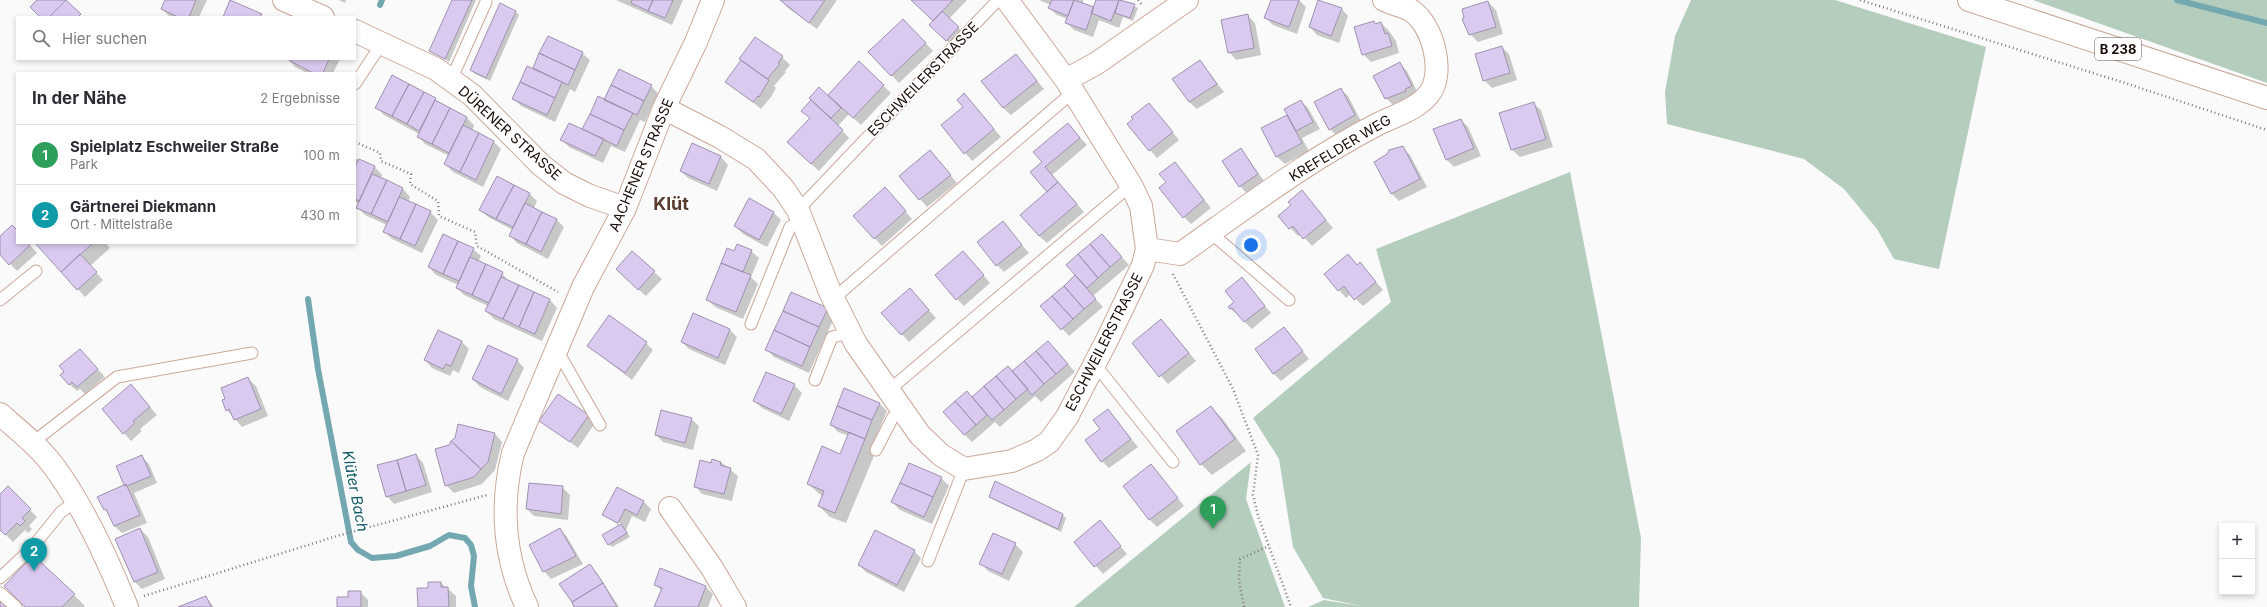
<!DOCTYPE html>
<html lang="de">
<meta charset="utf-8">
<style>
:root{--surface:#fff;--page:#f7f7f7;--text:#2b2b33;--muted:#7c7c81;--line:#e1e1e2;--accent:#db2777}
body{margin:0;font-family:Inter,sans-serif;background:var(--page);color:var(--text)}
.controls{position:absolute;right:12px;bottom:12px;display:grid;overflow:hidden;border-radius:0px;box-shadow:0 2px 6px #0003}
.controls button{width:36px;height:36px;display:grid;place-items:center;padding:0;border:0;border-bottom:1px solid var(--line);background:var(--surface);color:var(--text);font:20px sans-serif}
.you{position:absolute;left:1251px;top:245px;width:14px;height:14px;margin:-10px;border:3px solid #fff;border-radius:50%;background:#1a73e8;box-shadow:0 0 0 6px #1a73e833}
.badge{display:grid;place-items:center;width:26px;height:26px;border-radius:50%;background:var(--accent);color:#fff;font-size:13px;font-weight:700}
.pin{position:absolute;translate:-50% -33px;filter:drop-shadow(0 1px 2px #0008)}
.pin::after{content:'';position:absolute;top:21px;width:14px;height:12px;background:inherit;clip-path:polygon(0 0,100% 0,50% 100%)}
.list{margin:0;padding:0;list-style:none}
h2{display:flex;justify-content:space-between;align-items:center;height:52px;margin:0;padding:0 16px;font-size:17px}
h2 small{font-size:13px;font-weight:400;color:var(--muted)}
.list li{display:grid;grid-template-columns:26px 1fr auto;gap:12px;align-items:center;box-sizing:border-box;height:60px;padding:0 16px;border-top:1px solid var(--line)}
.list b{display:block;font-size:15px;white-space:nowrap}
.list p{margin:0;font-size:13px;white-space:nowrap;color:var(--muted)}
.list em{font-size:13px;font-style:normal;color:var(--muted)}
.icon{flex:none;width:22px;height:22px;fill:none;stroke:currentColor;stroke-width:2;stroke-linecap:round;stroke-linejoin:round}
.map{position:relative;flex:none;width:2267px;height:607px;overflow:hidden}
.search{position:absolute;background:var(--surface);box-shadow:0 2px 6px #0003;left:16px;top:16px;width:340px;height:44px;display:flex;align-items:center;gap:10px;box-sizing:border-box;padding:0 14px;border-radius:0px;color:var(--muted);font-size:15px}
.panel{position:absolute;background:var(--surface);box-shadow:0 2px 6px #0003;left:16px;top:72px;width:340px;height:172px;border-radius:0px}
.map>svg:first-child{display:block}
.green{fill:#b5cdbd}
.shadow{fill:#0003;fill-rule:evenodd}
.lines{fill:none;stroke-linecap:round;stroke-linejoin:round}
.stream{stroke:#74a8b1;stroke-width:6}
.building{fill:#dbcaf0;stroke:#9f92af}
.service-casing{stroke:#cba99a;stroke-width:13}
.minor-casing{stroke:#cba99a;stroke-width:24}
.primary-casing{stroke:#cba99a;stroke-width:24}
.path{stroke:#817a77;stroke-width:2.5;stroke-dasharray:1 3;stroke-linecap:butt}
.service{stroke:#fff;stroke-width:11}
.minor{stroke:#fff;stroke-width:22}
.primary{stroke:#fff;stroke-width:22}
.labels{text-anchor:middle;stroke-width:3;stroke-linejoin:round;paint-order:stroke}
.shield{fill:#fff;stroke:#5e5652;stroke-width:1}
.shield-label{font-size:13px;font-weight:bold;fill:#190d08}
.street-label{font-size:14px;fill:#190d08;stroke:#fff}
.water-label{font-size:15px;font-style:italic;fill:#0e5863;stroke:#fff}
.district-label{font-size:18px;font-weight:bold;fill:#573b2e;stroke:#fff}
</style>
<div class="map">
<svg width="2267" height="607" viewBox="0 0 2267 607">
<rect width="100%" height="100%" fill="#fafafa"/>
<path class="green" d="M1691,0h144l151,47 -47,222 -45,-10 -17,-30 -33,-40 -40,-30 -137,-35 -2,-32 10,-56z
M2033,0h234v83z
M1570,172l71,366 -2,69h-331l16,-7 37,6 -38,-8 -30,-51 -14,-88 -26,-41 138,-116 -15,-53z
M1251,462l-5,37 39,108h-211z"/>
<path class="shadow" d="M166,0h41l-8,17 -30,-1 -7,-7z
M339,0h7l-1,3z
M453,0h23l-27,62 -19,-11z
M616,0h67l-11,25z
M781,0h56l-20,29 -29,-21z
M913,0h54l-18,19 13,12 -12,13 -19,-19 3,-4z
M1039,0h44v4l11,4 3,-8h25l16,8 -5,13 -10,-4 -4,11 -20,-8 -6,17 -19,-7 -8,-8 2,-3 -11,-4 -8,-7 2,-3z
M1272,0h27l7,7 -9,27 -24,-9 -8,-8z
M1488,2l8,8 7,24 -25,8 -8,-8z
M1341,8l7,8 -9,27 -22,-8 -7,-8z
M516,12l3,3 -29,66 -15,-7 -4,-4z
M1247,15l8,8 6,32 -25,5 -7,-8z
M1373,22l3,3 5,-2 8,8 7,10 3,12 -28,9 -8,-8z
M910,27l23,24 -34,32 -30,-31z
M548,37l34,16 8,7 -15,32 -5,-3 -15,33 -34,-16 -8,-8 20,-28z
M1502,47l7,7 8,26 -25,8 -8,-8z
M1016,55l28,34 -33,26 -8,-7z
M782,57l8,8 -5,6 1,1 -12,14 2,2 -5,9 -10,12 -34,-27z
M288,59h52l-7,14h-26l-12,-6z
M1200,61l24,31 -27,17 -8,-7z
M859,63l32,30 -30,32 -12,-11 -11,12 11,12 -30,33 -23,-21 15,-31 -8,-8 10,-11 15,-4z
M1400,64l7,7 11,22 -24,13 -8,-8z
M393,77l74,41 7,7 -2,6 22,11 7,7 -18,38 -30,-15 -8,-8 4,-8 -24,-12 -7,-8 1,-2 -35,-19 -8,-8z
M651,86l7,7 -13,29 -5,-2 -15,32 -14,-6 -8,17 -34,-16 -7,-7 21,-9 22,-30z
M1340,89l8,7 14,27 -25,13 -7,-7z
M964,94l37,43 -29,24 -30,-36 22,-18z
M1301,101l7,7 12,21 -18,9 7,13 -24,13 -8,-7 -14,-28 25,-14z
M1533,103l8,7 12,37 -33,10 -8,-7 -12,-37z
M1149,104l30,36 -22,18 -29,-34z
M1461,120l7,7 13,29 -27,11 -8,-8z
M1068,124l19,21 -35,30 32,37 -37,31 -8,-7 9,-44 -5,-30z
M692,145l29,12 7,8 -11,26 -29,-13 -7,-7z
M1402,147l8,8 17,32 -28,14 -7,-7 -17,-32z
M1241,150l24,32 -18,12 -7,-8z
M355,158l20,9 7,8 -2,4 23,10 7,8 -2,5 22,10 8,8 -16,33 -30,-14 -8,-8 3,-6 -22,-10 -8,-8 2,-3 -4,-2z
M937,159l20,24 -30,24 -27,-31z
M1175,163l36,45 -20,16 -7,-7 -17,-35z
M497,177l33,17 7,7 -3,7 23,12 7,7 -16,32 -31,-16 -7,-8 3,-5 -25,-13 -8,-8z
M1302,192l31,36 -21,18 -11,-12 -3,2 -19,-20 14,-11z
M892,196l20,23 -30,27 -28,-30z
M749,200l25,13 7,7 -14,27 -24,-13 -8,-8z
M1003,223l26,30 -25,19 -7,-7z
M17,231v12h11l9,10 -20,18 -17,-18v-16z
M36,243h70l4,5 -20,18 13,14 -18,17z
M1109,243l20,22 -36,31 10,11 -34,29 -27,-30 35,-31z
M473,249l8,7 -3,6 24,11 7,9 41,18 7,8 -15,33 -48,-22 -8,-8 2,-5 -24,-11 -7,-7 1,-3 -22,-10 -7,-8z
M751,251l8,7 -8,19 7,7 -15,35 -28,-12 -8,-8z
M1348,255l10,10 2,-2 23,27 -20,16 -12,-12 -5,4 -7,-8z
M970,260l20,23 -26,23 -7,-7z
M654,272l8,7 -16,17 -22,-19z
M1242,279l29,34 -19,16 -23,-22 6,-5z
M917,297l19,21 -27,24 -26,-29z
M827,309l8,7 -26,57 -35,-16 -7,-8z
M694,314l36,16 7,7 -12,28 -36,-16 -7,-7z
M1168,328l28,33 -28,23 -35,-40z
M1284,328l25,31 -28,22 -8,-8z
M462,342l7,7 -10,24 -6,-3 -3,6 -18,-8 -7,-8z
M646,343l7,7 -21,30 -44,-34z
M1055,349l20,23 -34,30 -6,-6 -35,31 -5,-5 -23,20 -8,-8 9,-36 35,-31 5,5z
M80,350l25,27 -20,17 -5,-5 -3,2 -8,-7 -4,-12z
M517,360l7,8 -16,33 -28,-14 -7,-8z
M248,379l8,7 12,30 -26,11 -15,-17z
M794,385l8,8 -13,28 -27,-13 -8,-7z
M138,393l19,22 -17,14 2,2 -11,10 -7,-8z
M879,403l8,8 -15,36 4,4 -30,72 -16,-6 -11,-11 4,-9 -15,-13 33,-29 8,-19 -11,-4 -7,-8z
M1211,407l11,11 24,33 -34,24 -11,-11 -24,-33z
M1108,410l30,37 -29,21 -7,-7 -1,-32z
M588,415l7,8 -17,25 -37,-28z
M691,419l8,7 -6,24 -30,-8 -7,-7z
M495,434l7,8 -7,28 -13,14 -28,9 -8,-8z
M416,455l7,8 9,29 -38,12 -7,-8z
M141,456l8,8 8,19 -23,10 13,30 -25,10 -8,-7 -15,-29 27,-12z
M721,462l17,14 -6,25 -30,-7 -7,-8 16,-22z
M1151,465l33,41 -27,21 -8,-8z
M941,478l8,8 -17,38 -32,-14 -8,-8z
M562,487l8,8 -2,25 -34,-4 -7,-7z
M8,488l29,29 -8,9 3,3 -4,4 -3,-3 -12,12 -13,-13v-34z
M990,497l73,18 3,3 -5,14 -67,-32z
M644,502l7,7 -6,13 -13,-6 -6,14 4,7 -18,10 -3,-3 10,-18 -16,-12zM611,518l12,7 -1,1 -11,-6z
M1100,522l27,32 -24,20 -28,-32z
M140,529l8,8 17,42 -23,10 -8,-8z
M560,529l7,8 16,27 -32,15 -7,-8z
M1015,544l8,8 -14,29 -21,-10 -8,-8z
M914,551l7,7 -17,34 -38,-20 -7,-7z
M590,565l7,8 22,34h-44l-15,-23z
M661,569l45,18 7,7 -5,13h-52l6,-16 -7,-7z
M441,583l15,13v11h-37l10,-18z
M360,592l8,8v7h-30z
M74,595l11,11 -1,1h-58z
M206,597l8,10h-33z"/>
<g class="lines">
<path class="stream" d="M2177,0l90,23
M380,5l2,-5
M308,299l10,70 33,173 7,8 14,8 24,-2 34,-10 19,-11 16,3 6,7 3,11 -3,30 4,21"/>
</g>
<path class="building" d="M37,0h29l-17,17h-9l-10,-10z
M66,0l15,14 -3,3h-29z
M165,0h31l-7,17h-11l-17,-8z
M230,0l32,14 -2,3h-37z
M452,0h20l-27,59 -16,-8z
M632,0h21l-5,11 -17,-8z
M653,0h20l-8,18 -17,-7z
M780,0h45l-16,23z
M911,0h42l-20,21z
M1052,0h22l-6,16 -20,-8z
M1074,0l20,7 -8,23 -21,-7z
M1096,0h23l-8,21 -20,-8z
M1119,0l16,4 -5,14 -15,-5z
M1271,0h28l-10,27 -25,-9z
M1318,0l24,8 -11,28 -22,-9z
M1488,1l8,26 -27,8 -7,-16 2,-1 -2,-9z
M500,3l16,8 -30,67 -16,-8z
M942,11l17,16 -13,14 -17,-16z
M1248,14l6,34 -26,5 -7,-33z
M903,19l23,24 -35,33 -23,-24z
M1374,21l1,3 6,-2 4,12 3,-1 4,13 -30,9 -8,-28z
M548,36l35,16 -8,18 -36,-17z
M755,37l28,19 -5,7 2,1 -13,15 -28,-20z
M1502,46l8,27 -27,8 -8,-27z
M539,53l36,17 -7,15 -35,-17z
M1016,54l21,27 -34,27 -22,-27z
M287,59h42l-6,14h-10z
M741,60l28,20 -10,17 -1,-1 -5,6 -28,-20z
M1200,60l17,24 -28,18 -17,-23z
M859,61l25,24 -31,33 -25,-23z
M1400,62l12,24 -7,3 1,2 -21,8 -12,-23z
M527,66l35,16 -7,16 -35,-16z
M619,69l33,16 -8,16 -33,-16z
M392,75l17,9 -17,32 -17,-8z
M520,82l35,16 -8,17 -35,-16z
M409,84l15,8 -17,32 -15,-8z
M611,85l33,16 -7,14 -33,-15z
M819,87l22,21 -10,10 -22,-20z
M1341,88l14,27 -26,15 -15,-28z
M424,92l12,6 -17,33 -12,-7z
M964,93l30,36 -30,25 -23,-29 22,-18 -6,-7z
M598,96l35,17 -9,17 -34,-16z
M435,100l15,8 -18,36 -15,-7z
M811,100l32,30 -32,34 -24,-22 23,-24 -9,-7z
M1301,100l12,22 -17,9 -12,-22z
M1534,102l12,37 -35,11 -12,-37z
M1149,103l24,29 -24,19 -22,-27 6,-5 -2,-2z
M450,108l17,9 -18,36 -17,-9z
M590,114l34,16 -7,16 -35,-17z
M1287,115l15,28 -26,14 -15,-29z
M1461,119l13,29 -28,12 -13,-31z
M569,123l35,16 -9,17 -35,-16z
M1068,123l12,15 -35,29 13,15 -11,10 -17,-20 12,-10 -9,-10z
M463,125l16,8 -19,39 -16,-8z
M479,133l15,8 -18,39 -16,-8z
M692,143l29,13 -12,28 -29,-13z
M1403,146l17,33 -29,15 -17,-32 13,-8 2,-4z
M1241,148l17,26 -19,13 -17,-26z
M930,150l21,25 -32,25 -20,-24z
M359,159l16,7 -16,35 -4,-2v-32z
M1175,162l29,38 -21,18 -24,-30 7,-6 -7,-8z
M372,174l15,6 -16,34 -15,-6z
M497,176l17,9 -18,34 -17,-9z
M387,180l16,8 -15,34 -17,-8z
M1058,182l19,22 -38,32 -19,-21z
M514,185l16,8 -17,34 -17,-8z
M885,187l21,24 -32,28 -21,-23z
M1302,190l24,30 -23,19 -10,-13 -4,3 -11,-13 13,-11 -3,-3z
M399,197l17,7 -16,35 -17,-7z
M749,198l25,14 -15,28 -25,-14z
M525,203l17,9 -16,32 -17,-8z
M416,204l15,7 -16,35 -15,-7z
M542,212l15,7 -16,33 -15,-8z
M1003,221l19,24 -26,21 -19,-24z
M12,225l5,5v13h11l2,2 -21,20 -9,-10v-19z
M443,234l15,7 -15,33 -15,-7z
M1102,234l20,23 -12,10 -20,-23z
M458,241l16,7 -15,33 -16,-7z
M35,243h58l-32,29z
M737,244l15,6 -9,22 -22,-9 6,-15 7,3z
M1090,244l20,23 -12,11 -20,-24z
M632,251l23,20 -17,19 -22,-21z
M963,251l21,24 -28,25 -21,-25z
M80,254l17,18 -20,18 -16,-18z
M1078,254l20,24 -11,10 -21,-23z
M1348,254l9,11 3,-3 16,20 -22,18 -10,-14 -6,5 -14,-17z
M470,257l16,7 -14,31 -16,-7z
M721,263l30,12 -15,37 -30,-12z
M486,264l17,8 -14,31 -17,-8z
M1075,275l21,24 -12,10 -20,-23z
M501,277l18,8 -16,34 -18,-8z
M1242,277l23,29 -21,16 -12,-14 -2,1 -2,-2 6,-5 -9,-11z
M519,285l15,7 -15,35 -16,-8z
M1064,286l20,23 -11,10 -21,-23z
M910,288l19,22 -28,25 -20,-22z
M534,292l16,7 -15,35 -16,-7z
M791,292l37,16 -9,19 -36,-16z
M1052,296l21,23 -12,11 -21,-24z
M783,311l36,16 -9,20 -36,-17z
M693,313l37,16 -12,29 -37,-16z
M609,315l38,27 -22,31 -38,-27z
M1161,319l28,34 -30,24 -27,-34z
M1284,327l19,24 -30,23 -18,-25z
M438,330l24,11 -11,25 -5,-2 -3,5 -19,-9z
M774,330l36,17 -8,19 -37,-16z
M1048,341l20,23 -12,10 -20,-23z
M488,345l30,14 -17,35 -29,-15z
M80,349l18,20 -21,18 -5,-5 -3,3 -9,-10 4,-3 -5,-6z
M1036,351l20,23 -12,10 -20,-23z
M1024,361l20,23 -12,11 -20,-24z
M1008,366l20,23 -12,10 -20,-23z
M766,372l29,12 -14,30 -28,-13z
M996,376l20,23 -12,11 -20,-24z
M248,377l13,32 -27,11 -5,-11 -3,2 -4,-11 3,-1 -4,-11z
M131,384l19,23 -17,14 2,2 -12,11 -21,-25z
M984,386l20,24 -12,10 -20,-23z
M844,388l36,15 -8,17 -35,-14z
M967,391l20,24 -11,10 -21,-24z
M558,394l31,21 -19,27 -31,-21z
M955,401l21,24 -12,10 -21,-23z
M837,406l35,14 -7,19 -35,-14z
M1211,406l24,33 -35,26 -24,-34z
M1108,409l23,30 -30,23 -16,-22 15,-11 -7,-9z
M661,410l31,8 -7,25 -30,-8z
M458,424l37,9 -7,29 -7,7 -30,-28 4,-3z
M849,432l16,7 -30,74 -17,-7 6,-15 -17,-7 15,-38 18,8z
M451,441l30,28 -7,8 -29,9 -10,-37 14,-4z
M416,454l10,31 -20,6 -9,-31z
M142,455l9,21 -24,10 -3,-1 -8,-19z
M712,459l9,3 -1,3 11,3 -7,26 -30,-7 6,-27 11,3z
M397,460l9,31 -20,6 -9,-32z
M909,463l33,14 -9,20 -33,-14z
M1151,464l27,34 -29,22 -26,-34z
M995,481l68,33 -5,15 -69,-32z
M529,483l34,3 -2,28 -35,-5z
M900,483l33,14 -9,20 -33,-15z
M126,484l14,31 -26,11 -8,-17 -2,1 -7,-13z
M8,486l23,23 -9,9 3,3 -5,5 -3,-3 -12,12 -5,-5v-36z
M617,487l27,14 -7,14 -12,-6 -7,14 -16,-8z
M1100,520l21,26 -27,21 -20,-25z
M621,524l6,9 -19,12 -6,-10z
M140,528l18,44 -24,10 -19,-43z
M560,528l16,28 -33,16 -14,-27z
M875,530l40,20 -18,35 -39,-20z
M993,533l23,10 -14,31 -23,-10z
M33,555l42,39 -13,13h-37l-21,-21z
M590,564l13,19 -31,19 -13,-18z
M660,568l46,18 -8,21h-44l8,-19 -8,-3z
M428,582h13v5h7l1,20h-31l-1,-19h11z
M603,583l14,24h-43l-2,-5z
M348,591h13v16h-24v-10h11z
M206,596l5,11h-33z
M0,600l8,7h-8z"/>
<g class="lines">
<g class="service-casing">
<path id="service" d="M451,80l35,-78
M355,84l27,-41
M798,210l200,-210
M1211,233l78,67
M833,299l240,-207
M0,300l36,-29
M751,324l39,-97 12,-6
M557,350l43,75
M1094,363l79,99
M815,380l17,-43 18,-4
M888,391l243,-206
M32,443l85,-66 135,-24
M876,450l17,-33 9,-8
M928,561l36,-92
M0,578l31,-29 30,-37 14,-10
M0,593l16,14"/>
</g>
<g class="minor-casing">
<path id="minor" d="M284,0l39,17
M355,31l81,38 36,26 69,70 23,18 26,13 35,12
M1066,80l31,-17 90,-63
M664,108l56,29 36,22 27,29 15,22 32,82 26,52 64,91 21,20 23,14 48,-8 25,-11 12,-8 18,-25 40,-77 36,-75 4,-16 -6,-43 -10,-21 -65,-105 -59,-80
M1147,249l33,5c64,-45 128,-94 198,-130 16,-8 43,-16 53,-33 13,-21 2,-65 -19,-80 -8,-5 -20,-7 -28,-11
M0,414c19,17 40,33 55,54 30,41 53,92 72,139
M670,508l42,60 23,39
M527,607c-23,-49 -27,-101 -14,-154l70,-166 42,-79 39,-100 32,-66 17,-42"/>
</g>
<g class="primary-casing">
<path id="primary" d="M1969,0l298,98"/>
</g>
<path class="path" d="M1138,0l5,6
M1860,0l265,83 142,47
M355,142l25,11 1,8 30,13 -1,10 28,17 1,15 36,16 2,14 81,46
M1173,274l60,115 25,66 -5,40 5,21 33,91
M144,596l193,-60 150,-41
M1244,607l-5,-27 1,-21 29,-13"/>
<use href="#service" class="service"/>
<use href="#minor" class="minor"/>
<use href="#primary" class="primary"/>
</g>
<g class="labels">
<rect class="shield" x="2095" y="38" width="46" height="22" rx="3"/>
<g class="shield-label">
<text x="2118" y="54">B 238</text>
</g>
<g class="street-label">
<text transform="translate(923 79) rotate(-46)" y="5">ESCHWEILERSTRASSE</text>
<text transform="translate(510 133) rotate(42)" y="5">DÜRENER STRASSE</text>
<text transform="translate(1340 148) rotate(-31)" y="5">KREFELDER WEG</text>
<text transform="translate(641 165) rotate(-67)" y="5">AACHENER STRASSE</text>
<text transform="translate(1104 342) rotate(-63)" y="5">ESCHWEILERSTRASSE</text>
</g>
<g class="water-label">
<text transform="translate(355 491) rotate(79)" y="5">Klüter Bach</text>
</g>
<g class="district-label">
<text x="671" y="210">Klüt</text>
</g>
</g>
</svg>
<div class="controls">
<button>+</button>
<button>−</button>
</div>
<div class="you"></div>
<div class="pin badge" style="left:1213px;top:529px;background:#2e9e5b">1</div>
<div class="pin badge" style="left:34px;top:571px;background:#0f9aa8">2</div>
<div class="search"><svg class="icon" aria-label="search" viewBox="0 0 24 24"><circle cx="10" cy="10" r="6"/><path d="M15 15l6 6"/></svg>Hier suchen</div>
<section class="panel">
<h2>In der Nähe<small>2 Ergebnisse</small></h2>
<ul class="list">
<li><span class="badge" style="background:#2e9e5b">1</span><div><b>Spielplatz Eschweiler Straße</b><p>Park</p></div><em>100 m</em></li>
<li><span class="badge" style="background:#0f9aa8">2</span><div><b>Gärtnerei Diekmann</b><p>Ort · Mittelstraße</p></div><em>430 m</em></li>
</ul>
</section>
</div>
